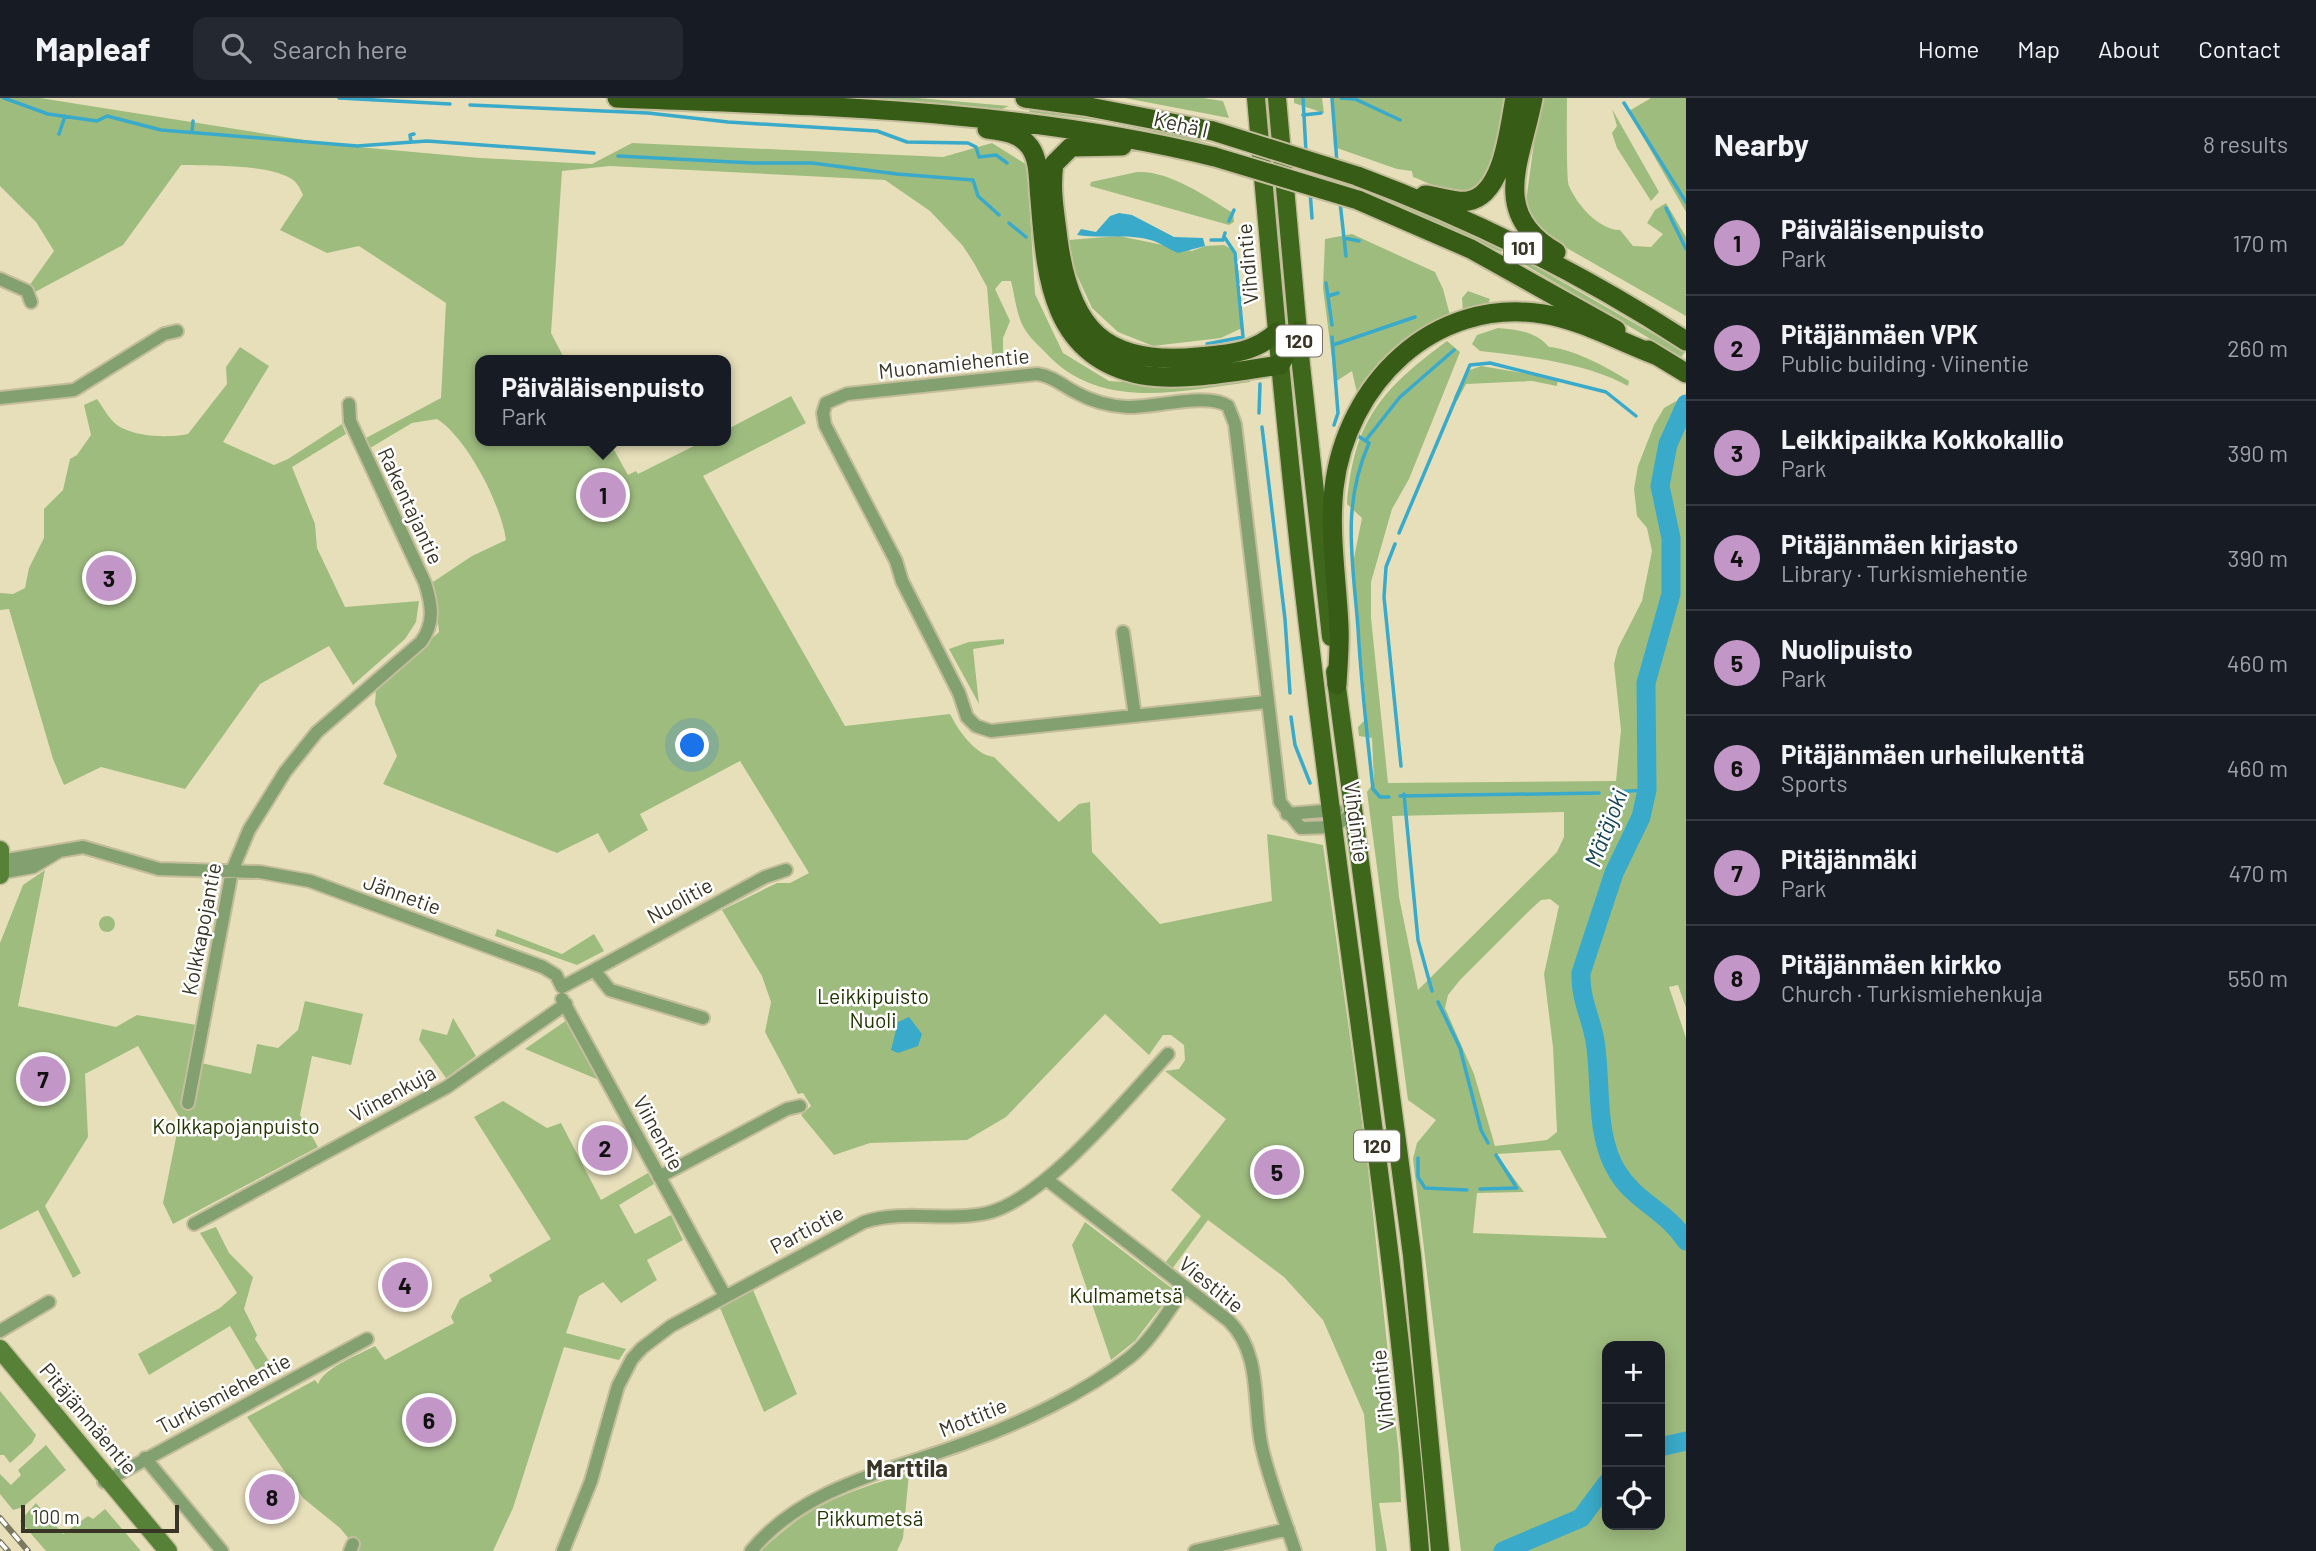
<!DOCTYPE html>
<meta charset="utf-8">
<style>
:root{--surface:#171b24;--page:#242831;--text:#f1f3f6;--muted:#9ea1a6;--line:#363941;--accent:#c296c6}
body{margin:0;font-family:Barlow,sans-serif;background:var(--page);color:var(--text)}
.controls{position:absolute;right:21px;bottom:21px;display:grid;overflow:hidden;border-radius:14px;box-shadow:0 4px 18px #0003}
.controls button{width:63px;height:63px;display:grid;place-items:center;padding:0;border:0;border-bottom:2px solid var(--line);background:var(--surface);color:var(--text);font:35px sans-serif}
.scale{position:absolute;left:21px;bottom:18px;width:158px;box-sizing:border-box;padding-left:7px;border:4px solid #383526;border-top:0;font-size:19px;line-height:24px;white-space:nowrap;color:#383526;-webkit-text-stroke:5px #fff;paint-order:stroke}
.you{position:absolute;left:693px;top:648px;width:24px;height:24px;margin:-18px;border:5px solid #fff;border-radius:50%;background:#1a73e8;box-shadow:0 0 0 10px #1a73e833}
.badge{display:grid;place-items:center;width:46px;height:46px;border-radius:50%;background:var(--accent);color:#111;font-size:23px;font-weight:700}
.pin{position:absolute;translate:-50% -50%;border:4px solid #fff;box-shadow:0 2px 7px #0006}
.popup{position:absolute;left:475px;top:257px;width:256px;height:91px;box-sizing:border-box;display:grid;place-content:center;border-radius:14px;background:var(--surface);filter:drop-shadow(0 2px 5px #0005);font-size:23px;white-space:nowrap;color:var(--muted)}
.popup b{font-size:26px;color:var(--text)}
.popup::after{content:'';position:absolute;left:50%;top:100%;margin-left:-14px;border:14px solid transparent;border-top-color:var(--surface)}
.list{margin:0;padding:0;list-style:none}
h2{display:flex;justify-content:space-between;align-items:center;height:91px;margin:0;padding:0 28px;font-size:30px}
h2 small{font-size:23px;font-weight:400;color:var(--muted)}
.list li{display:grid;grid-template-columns:46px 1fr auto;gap:21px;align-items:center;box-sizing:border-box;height:105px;padding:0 28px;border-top:2px solid var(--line)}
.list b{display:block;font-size:26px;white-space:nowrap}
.list p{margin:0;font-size:23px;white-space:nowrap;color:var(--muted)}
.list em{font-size:23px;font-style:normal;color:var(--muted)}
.icon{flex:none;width:38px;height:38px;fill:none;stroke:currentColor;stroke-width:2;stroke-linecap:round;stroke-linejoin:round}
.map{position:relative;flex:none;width:1686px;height:1453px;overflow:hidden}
header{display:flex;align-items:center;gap:42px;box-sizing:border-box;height:98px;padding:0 35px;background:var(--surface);border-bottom:2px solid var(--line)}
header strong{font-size:33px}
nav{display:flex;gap:38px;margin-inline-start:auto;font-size:24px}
.search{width:490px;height:63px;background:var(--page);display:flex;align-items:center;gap:18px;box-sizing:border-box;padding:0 24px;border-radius:14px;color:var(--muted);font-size:26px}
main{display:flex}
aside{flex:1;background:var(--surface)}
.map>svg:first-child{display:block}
.green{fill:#9fbc7f;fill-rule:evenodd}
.water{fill:#39aac9}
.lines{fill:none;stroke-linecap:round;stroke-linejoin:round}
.stream{stroke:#39aac9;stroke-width:3.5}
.river{stroke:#39aac9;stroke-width:19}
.minor-casing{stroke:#c4bd9c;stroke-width:16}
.secondary-casing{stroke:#c4bd9c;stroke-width:21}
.primary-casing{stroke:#c4bd9c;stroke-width:21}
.trunk-casing{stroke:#c4bd9c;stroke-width:23}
.minor{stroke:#83a070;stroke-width:12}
.secondary{stroke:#568137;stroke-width:18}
.primary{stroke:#3e671c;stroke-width:18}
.trunk{stroke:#365c15;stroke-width:19}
.rail-casing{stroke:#7c775f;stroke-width:6}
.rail{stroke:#fff;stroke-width:3.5;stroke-dasharray:10;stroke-linecap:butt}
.trunk-bridge-casing{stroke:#c4bd9c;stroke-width:23;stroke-linecap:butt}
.trunk-bridge{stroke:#365c15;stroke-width:19}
.labels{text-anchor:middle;stroke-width:5;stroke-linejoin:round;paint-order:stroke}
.shield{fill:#fff;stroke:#747267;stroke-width:2}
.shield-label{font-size:19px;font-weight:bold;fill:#383526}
.street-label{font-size:21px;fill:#383526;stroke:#fff}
.park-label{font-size:21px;fill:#213500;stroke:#fff}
.water-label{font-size:23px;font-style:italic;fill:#164654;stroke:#fff}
.quarter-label{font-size:24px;font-weight:bold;fill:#383526;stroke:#fff}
</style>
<header>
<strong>Mapleaf</strong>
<div class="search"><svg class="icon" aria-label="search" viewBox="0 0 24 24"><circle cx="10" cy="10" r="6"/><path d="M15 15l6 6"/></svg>Search here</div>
<nav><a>Home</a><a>Map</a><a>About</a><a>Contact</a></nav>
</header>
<main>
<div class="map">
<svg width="1686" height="1453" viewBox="0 0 1686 1453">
<rect width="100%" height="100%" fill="#e7dfba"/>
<path class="green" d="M0,0h40l296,47 144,13 112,6 40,-21 311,14 49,-14 35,22 8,129 28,59 46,28 52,3 89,-6v4c-70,9 -151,30 -205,-30 -7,-7 -16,-15 -21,-24 -8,-15 -9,-31 -13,-47h-9l-7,8 15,32 -7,17v20l-10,3 -6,-74 -13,-24 -11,-17 -33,-35 -45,-31 -275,-14 -48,5 -11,162 14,27h-85v81h129l19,34 8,-4 2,3 66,-33h22v-11l65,-34 15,27 -103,53 142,250 105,-12c8,16 25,41 44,43l65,65 20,-18 11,-2 2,50 68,72 112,-23 -5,-67 56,11 43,305 33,304 2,48 -22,1 8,48h-11l-12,-137 -41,-94 -39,-43 -76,-57 -36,49 -7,-6 36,-47 -30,-26 55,-71 -61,-48 14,-2 6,-9 -1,-15 -13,-10h-8l-14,20 -44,-41 -99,103 -39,23 -97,3 -36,12 -33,-40 10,-9 -8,-13 -5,1 -33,-62 6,-30 -9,-26 -40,-66 55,-27h13l19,-10 -69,-112 -100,53 8,16 -39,23 -11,-20 -41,20 -174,-69 14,-28 -22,-52 1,-16 63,-56 -6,-50 39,-26 34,-16c-5,-36 -39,-102 -69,-121l-25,4 -42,25 -4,-10 75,-40 5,-95 -87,-57 -32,7 -47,-23 23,-35c-3,-7 -6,-13 -13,-17 -23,-14 -82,-12 -109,-13l-58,80 -88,47 -6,-6 25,-35 -18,-29 -36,-36z
M841,0h77l91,8 -7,3z
M1125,0h78l20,3 6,17z
M1294,0h28l2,15 -30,-10z
M1332,0h175c-4,23 -13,89 -40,93 -17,4 -38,-8 -54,-14l-1,-6 -15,-2 -63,-22z
M1540,0h27c0,13 -1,82 2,88 8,19 30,44 51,44l13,16 18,1 12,-13 -16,-11 8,-13 11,-7 20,34v79l-135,-77 -17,-15 -8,-22z
M1651,0h35v114l-55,-96 -2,-5z
M1032,10l125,21 57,16 -111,-24 -74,-9z
M1612,11l47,83 -8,9 -34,-53 -5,-15 5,-7z
M1137,74c31,-2 69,24 96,41l1,9 -5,3 -139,-39 1,-4z
M1358,89l60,22 86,40 -3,3z
M1271,98l7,2 12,118 -8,1z
M1352,136l83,38 8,17 8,30 -93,78 -6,-26 -17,11 -12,-94 2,-49z
M1119,138l73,15 13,-5 19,-1 9,5 9,78 -21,10 -68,8 -35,-14 -26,-24 -17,-37 -6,-31z
M1522,165l9,1 154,88 -4,5z
M1468,193l22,8 -3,7 -24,7 -1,-15z
M1498,230c20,2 37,3 51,19 25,2 57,20 80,34l-1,5c-40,-23 -103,-30 -148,-35l-8,-7 5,-9z
M1447,243l13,11 -51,127 -17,30 -21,73v36l17,165 228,-2 5,-51 -7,-66 4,-16 24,-47 10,-50 -5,-23 -10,-12 -3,-27 4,-23 16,-41 10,-17 12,-7 10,9v598l-8,-23 -9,2 17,51v513h-225l-48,-392 4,-16 19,-23 -28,-20 -41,-308 7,-10 -2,-44 -13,-2 -1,-9 9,-9 -14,-155 9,-45 -15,-14c7,-84 34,-114 100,-163zM1564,714v25l-7,15 -139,138 -19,-93 -7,-81zM1550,801l9,7 -15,68 9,73 4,85 -10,8 -52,6 -21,-72 -29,-66 3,-13 12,-15 69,-69 12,-11zM1560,1052l47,88 -134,-5 4,-40 47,-1 -28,-38zM1607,1248h53v179h-53z
M240,249l29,19 -46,76 51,23 14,-6 54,-35 4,10 -54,33 23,57 2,24 28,59 74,-6 -3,21 -11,17 -52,46 -24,-39 -69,38 -75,105 -84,-22 -37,18 -11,-26 -44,-150 -9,1v-17l13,1 12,-6 4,-20 15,-30v-29l19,-19 7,-31 7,-4 14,-20 -7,-30 13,-6c7,10 14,24 25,29 19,9 46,10 66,6l39,-50 -1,-17z
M1481,268l77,13 -1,7 -25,-5 -66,3 -9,17 -3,-4 13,-26z
M1004,541v5l-31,5 6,55 -30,-55 20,-7z
M45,772l-27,136 98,21 21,-12 72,12 -8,36 50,11 6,-30 21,4 20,-18 7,-29 58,13 -12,51 -39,-9 -12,59 18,32 -145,77 -10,-21 17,-85 -42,-72 -53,28 3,63 -43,69 36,67 -8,5 -35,-68 -38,20v-287l23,-58z
M99 826a8 8 0 1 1 16 0a8 8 0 1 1-16 0Z
M497,831l65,25 32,-20 10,17 -27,14 -82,-29z
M453,920l23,38 -30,22 -27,-38 3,-11 25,6z
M567,922l32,60 -74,-31z
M503,1003l44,27 14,-5 40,77 47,-27 6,11 -35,21 16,29 36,-19 12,25 -36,20 10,20 -36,23 -18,-21 -24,14 -13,37 60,16 -7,11 -55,-13 -51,161 -20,43h-134l-19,-23 -37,-30 -56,-81 68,-37 3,4c7,-17 42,-30 57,-38l10,14 69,-37 -3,-6 9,-18 32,-18 -3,-6 62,-36 -77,-122z
M1085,1124l89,68 -39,51 -24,19 -39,-115z
M216,1129l13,26 24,24 -9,32 13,26 -2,4 21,33 -14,8 -32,-54 -81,49 -11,-21 82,-46 17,-15 -37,-60z
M753,1192l44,104 -33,18 -44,-104z
M0,1293l36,44 -4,8 -22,20 -6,-8h-4z
M46,1347l20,25 -43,37 -10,3 -13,-16v-20l11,11 10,-10 -3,-5z
M909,1375l-6,65 -6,13h-136c48,-47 85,-59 148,-78z
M36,1405l27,31 25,-18 5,3 12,-10 36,42h-95l-26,-30z"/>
<path class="water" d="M1119,115l13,2 42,22 29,1 2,8 -27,7c-8,-3 -16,-9 -24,-12 -25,-8 -52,-2 -77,-6l4,-6 15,3 14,-16z
M909,919l13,17 -4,12 -20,7 -7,-3 7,-28z"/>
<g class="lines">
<path class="stream" d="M4,0l44,16 49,7 10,-5 54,14 196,16 70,-5 167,12
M339,0l111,6
M1303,0l3,54
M1332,0l5,65
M1341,0l14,1 45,21
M1624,5l62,99
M470,7l178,8 80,9 149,9 30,11 61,1 8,4 3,10 17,-2 11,8
M1303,17l18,-2
M192,34l1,-11
M59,36l6,-18
M411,44l-1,-7 4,-1
M618,58l135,7h59l85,11 76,6 5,16 21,19
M1310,93l2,27
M1340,104l6,54
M1666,110l20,41
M1229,123l5,-11
M1009,125l17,14
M1344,140l15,3
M1211,142h12l2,-7
M1326,185l6,42
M1328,198l10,-3
M1332,239l6,76 -4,12
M1207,246l36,-7 -8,-84 -10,-15
M1333,247l82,-28
M1259,315l1,-29
M1262,329l23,192 5,74
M1358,338l11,7c-28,64 -16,118 -11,185 3,54 9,107 15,161l7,8h9
M1366,342l34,-43 54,-47
M1399,435l71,-168 20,-2 116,29 30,24
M1395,446l-9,23 -2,30 17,169
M1291,619l4,28 15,38
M1646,662h7
M1612,694l35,-2
M1404,696l14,146 14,51
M1400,698l199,-3
M1438,904l22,46 21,82 7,13
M1496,1057l19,30
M1418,1060v19l7,11 42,2
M1480,1091l37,-1"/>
<path class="river" d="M1686,306l-18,40 -8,42 11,52v56l-25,89 1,107 -6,27 -27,56 -33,100c-1,26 10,44 14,68 7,42 -1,95 23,132 18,29 49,38 68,68
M1660,1349l26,-6
M1503,1453l78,-33 26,-35"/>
<g class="minor-casing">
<path id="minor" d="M0,181l27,12 4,11
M0,300l74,-8 90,-56 13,-3
M1123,534l12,84
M1266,604l-275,29 -15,-5 -9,-9 -8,-24 -57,-112 -6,-20 -71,-136 -2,-12 3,-10 21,-9 190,-20c15,2 25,11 38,18 16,9 34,14 52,15 26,1 81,-15 101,-1l7,18 45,378 21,26 32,-1 19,-13
M1287,716l49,-4
M0,763l83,-14 76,22 101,3 50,9 233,86 13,8 6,12 32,-17 16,20 93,28
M0,775l33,-6 25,-15
M594,872l171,-93 21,-7
M562,901l163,297
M188,1005l44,-232 17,-41 36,-58 32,-40 104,-90c14,-19 11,-37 4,-59l-75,-162 -1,-17
M659,1079l128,-68 13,-3
M1046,1081l183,142c34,34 23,84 33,127 8,35 22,69 33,103
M194,1126l253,-137 119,-83
M0,1233l49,-29
M145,1360l77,93
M104,1384l263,-143
M350,1453l3,-7
M563,1453l28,-70 27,-95 14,-27 10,-11 29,-22 193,-104c39,-13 83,0 123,-9 57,-13 141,-116 181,-159
M751,1453c53,-65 143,-81 217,-109 53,-19 116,-49 161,-84 23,-18 39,-47 56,-71
M1195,1453l93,-22"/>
</g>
<g class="secondary-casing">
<path id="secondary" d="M0,752v25
M0,1251l168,202"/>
</g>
<g class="primary-casing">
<path id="primary" d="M1256,0c17,193 34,386 58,578 35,292 83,582 106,875
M1277,0l24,267 30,272
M1335,574l77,583 28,296"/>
</g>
<g class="trunk-casing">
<path id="trunk" d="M617,0c202,8 401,11 598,59
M1025,0l59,8 129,25
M1533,0c-11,61 -45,115 23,154
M987,31c16,2 33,4 43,18 10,14 8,36 10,52 6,76 10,158 102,176 40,7 98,-4 138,-10l18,-34
M1122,48l-51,1 -17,17c-4,25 1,50 4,75 12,90 46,127 140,118 31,-3 56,-4 79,-25
M1357,78c115,43 226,98 329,165
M1425,97c13,1 30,8 43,6 36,-6 41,-74 47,-103
M1358,102l113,49 145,81
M1648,252l38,23
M1337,587c1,-20 3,-40 2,-59 -2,-46 -10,-92 -5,-138 12,-104 99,-191 209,-174 39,6 77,28 115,42"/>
</g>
<use href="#minor" class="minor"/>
<use href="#secondary" class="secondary"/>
<use href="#primary" class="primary"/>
<use href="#trunk" class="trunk"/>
<g class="rail-casing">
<path id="rail" d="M0,1420l28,33
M0,1444l8,9"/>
</g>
<use href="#rail" class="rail"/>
<g class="trunk-bridge-casing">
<path id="trunk-bridge" d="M1213,33l144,45
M1215,59l143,43"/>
</g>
<use href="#trunk-bridge" class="trunk-bridge"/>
</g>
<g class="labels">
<g class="shield">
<rect x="1504" y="134.5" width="38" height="31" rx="5"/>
<rect x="1276" y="227.5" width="46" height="31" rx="5"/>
<rect x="1354" y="1032.5" width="46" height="31" rx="5"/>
</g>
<g class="shield-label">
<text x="1523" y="157">101</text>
<text x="1299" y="250">120</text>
<text x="1377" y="1055">120</text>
</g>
<g class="street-label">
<text transform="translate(1181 27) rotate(13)" y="7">Kehä I</text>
<text transform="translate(1248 166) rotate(-95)" y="7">Vihdintie</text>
<text transform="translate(954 266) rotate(-6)" y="7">Muonamiehentie</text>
<text transform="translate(410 408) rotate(65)" y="7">Rakentajantie</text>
<text transform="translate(1356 724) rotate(83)" y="7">Vihdintie</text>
<text transform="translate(402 797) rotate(20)" y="7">Jännetie</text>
<text transform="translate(680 803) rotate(-29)" y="7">Nuolitie</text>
<text transform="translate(202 831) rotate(-79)" y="7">Kolkkapojantie</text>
<text transform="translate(393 996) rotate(-29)" y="7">Viinenkuja</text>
<text transform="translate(658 1035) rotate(61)" y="7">Viinentie</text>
<text transform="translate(807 1132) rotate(-28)" y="7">Partiotie</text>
<text transform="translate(1211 1187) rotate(39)" y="7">Viestitie</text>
<text transform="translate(1383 1292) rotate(-96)" y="7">Vihdintie</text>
<text transform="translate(224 1296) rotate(-28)" y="7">Turkismiehentie</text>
<text transform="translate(973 1320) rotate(-22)" y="7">Mottitie</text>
<text transform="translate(88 1321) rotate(50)" y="7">Pitäjänmäentie</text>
</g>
<g class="park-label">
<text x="873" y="906">Leikkipuisto<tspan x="873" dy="24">Nuoli</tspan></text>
<text x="236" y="1036">Kolkkapojanpuisto</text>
<text x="1126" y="1205">Kulmametsä</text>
<text x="870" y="1428">Pikkumetsä</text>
</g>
<g class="water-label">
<text transform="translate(1606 730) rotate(-69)" y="8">Mätäjoki</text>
</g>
<g class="quarter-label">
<text x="907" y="1379">Marttila</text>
</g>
</g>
</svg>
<div class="controls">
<button>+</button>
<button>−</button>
<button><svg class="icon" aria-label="locate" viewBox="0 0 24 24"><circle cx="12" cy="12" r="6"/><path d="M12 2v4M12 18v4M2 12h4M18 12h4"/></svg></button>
</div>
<div class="scale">100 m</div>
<div class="you"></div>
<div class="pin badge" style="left:603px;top:397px">1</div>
<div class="popup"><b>Päiväläisenpuisto</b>Park</div>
<div class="pin badge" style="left:605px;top:1050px">2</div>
<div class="pin badge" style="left:109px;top:480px">3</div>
<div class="pin badge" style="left:405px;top:1187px">4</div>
<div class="pin badge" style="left:1277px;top:1074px">5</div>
<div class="pin badge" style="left:429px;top:1322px">6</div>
<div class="pin badge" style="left:43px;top:981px">7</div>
<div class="pin badge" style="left:272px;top:1399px">8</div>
</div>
<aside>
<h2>Nearby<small>8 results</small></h2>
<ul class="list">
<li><span class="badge">1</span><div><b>Päiväläisenpuisto</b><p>Park</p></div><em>170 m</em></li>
<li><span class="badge">2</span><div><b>Pitäjänmäen VPK</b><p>Public building · Viinentie</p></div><em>260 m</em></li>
<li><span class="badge">3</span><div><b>Leikkipaikka Kokkokallio</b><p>Park</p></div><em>390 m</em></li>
<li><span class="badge">4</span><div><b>Pitäjänmäen kirjasto</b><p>Library · Turkismiehentie</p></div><em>390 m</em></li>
<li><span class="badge">5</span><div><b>Nuolipuisto</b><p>Park</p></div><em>460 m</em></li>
<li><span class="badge">6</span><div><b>Pitäjänmäen urheilukenttä</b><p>Sports</p></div><em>460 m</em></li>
<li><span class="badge">7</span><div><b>Pitäjänmäki</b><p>Park</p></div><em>470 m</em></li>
<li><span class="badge">8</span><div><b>Pitäjänmäen kirkko</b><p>Church · Turkismiehenkuja</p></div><em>550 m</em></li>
</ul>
</aside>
</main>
